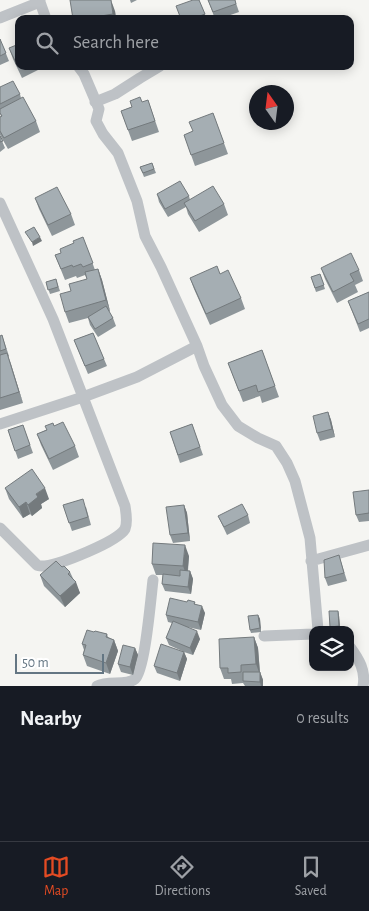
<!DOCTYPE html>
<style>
:root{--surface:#171b24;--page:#20242c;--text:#f1f3f6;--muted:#9ea1a6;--line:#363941;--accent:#e44b23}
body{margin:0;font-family:"Alegreya Sans",sans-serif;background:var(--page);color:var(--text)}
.controls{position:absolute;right:15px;bottom:15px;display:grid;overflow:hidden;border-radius:10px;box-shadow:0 2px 12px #0003}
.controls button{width:45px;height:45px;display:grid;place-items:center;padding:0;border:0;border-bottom:1px solid var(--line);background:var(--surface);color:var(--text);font:25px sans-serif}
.compass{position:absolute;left:249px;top:85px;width:45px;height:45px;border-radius:50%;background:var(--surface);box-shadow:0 2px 12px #0003;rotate:346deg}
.scale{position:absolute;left:15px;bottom:12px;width:89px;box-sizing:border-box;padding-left:5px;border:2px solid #647683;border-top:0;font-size:14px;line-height:18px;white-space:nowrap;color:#647683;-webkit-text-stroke:4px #fff;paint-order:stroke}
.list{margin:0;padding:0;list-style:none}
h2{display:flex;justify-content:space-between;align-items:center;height:65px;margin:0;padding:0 20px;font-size:21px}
h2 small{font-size:16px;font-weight:400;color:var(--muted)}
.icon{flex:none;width:28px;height:28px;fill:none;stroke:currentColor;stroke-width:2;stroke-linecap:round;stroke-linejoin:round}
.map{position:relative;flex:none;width:369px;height:686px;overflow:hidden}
.search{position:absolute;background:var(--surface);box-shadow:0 2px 12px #0003;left:15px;right:15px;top:15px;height:55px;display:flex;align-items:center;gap:12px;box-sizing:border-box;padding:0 18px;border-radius:10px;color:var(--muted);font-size:19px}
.sheet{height:155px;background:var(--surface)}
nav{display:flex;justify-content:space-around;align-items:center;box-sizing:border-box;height:70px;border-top:1px solid var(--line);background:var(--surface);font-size:14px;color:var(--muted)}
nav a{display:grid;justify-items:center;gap:2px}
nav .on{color:var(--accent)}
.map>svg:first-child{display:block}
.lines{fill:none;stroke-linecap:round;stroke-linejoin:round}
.minor{stroke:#bec2c6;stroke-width:11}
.wall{fill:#8e969a}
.shaded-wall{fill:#747a7d}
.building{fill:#a5aeb3;stroke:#747a7d}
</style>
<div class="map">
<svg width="369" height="686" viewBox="0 0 369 686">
<rect width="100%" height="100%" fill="#f5f5f2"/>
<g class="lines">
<path class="minor" d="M40,0v2l6,17
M0,18l40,-16
M78,66l6,8 15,35 -3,12 7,13 15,19 19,48 8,35 16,31 36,79 7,20 18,39 16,21 20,12 18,8 11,17 8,18 15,57 8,92
M95,102l20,-8 25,-16 20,-12
M0,203l53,116 72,187c1,7 3,16 0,23 -8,13 -64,35 -80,37 -1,0 -7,0 -8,-1l-37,-37
M0,424l83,-27 54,-20 60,-31
M311,561l58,-16
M264,636l49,-2
M350,647c9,12 16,24 13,39
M97,686c11,-6 29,0 38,-7 10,-8 16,-83 18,-99"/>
</g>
<path class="wall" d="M130,0h7l-6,3z
M199,0l8,19h-26z
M208,0h27l4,12 -20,7h-4z
M115,11l1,8h-43z
M0,39l9,22 -9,4z
M9,48l10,18h27l-24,12 -9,-19z
M0,87l20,7 1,4 15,23 4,11 -32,17 -8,-14v-18l1,-1 -1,-2z
M148,100l11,32 -27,9 -11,-30z
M213,113l15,41 -33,12 -11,-31 9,-4z
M0,136l5,12 -5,4z
M152,163l4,10 -12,4 -4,-10z
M157,194l32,2 1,4 34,4 4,11 -29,17 -11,-18 -2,-7 -18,10 -9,-15z
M35,198l36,16 4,11 -23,11 -13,-27z
M83,237l12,33 3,-1 4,11 8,31 -1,1 4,6 3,8 -18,11 -8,-12 -2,-7 -19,5 -4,-11 6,-21 16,-12 -2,-4 -8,3 -1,-2 -11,4 -10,-25 6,-2z
M321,268l38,2 4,11 -8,4 3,7 -21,11 -12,-24z
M220,274l21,24 4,11 -35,16 -16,-36 -4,-11z
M320,274l5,15 -9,3 -5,-15z
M56,279l4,12 -10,3 -4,-12z
M369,292v36l-9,4 -12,-31z
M93,333l14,33 -19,8 -14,-34z
M2,335l7,21 -1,1 15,46 -23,7v-74z
M262,350l17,47 -17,6 -2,-7 -17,6 -15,-39z
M328,412l3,8 4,17 -15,4 -3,-8z
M192,424l11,31 -23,8 -10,-31z
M23,425l10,28 -15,6 -10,-29z
M54,426l21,20 4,11 -26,13 -12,-25 -4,-11z
M5,488l44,11 -8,5 1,4 -10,8 -2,-2 -7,4 -14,-19z
M369,490v31l-10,1 -3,-7z
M63,505l23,2 5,18 -19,6z
M184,505l3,8 3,28 -17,2 -3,-8z
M248,515l2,8 -23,12 -9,-19z
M339,555l8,26 -19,5 -3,-8z
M189,556l-1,15h2l3,8 -2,15 -26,-3 -3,-7 1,-9h-7l-4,-11z
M62,567l8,5 10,21 -15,14 -21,-21 -4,-11z
M187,602h8v2l10,9 -4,17 -14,-3 13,12 -7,16 -9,-3 3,7 -7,22 -23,-8 -3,-7 28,-15 -13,-6 -3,-7 6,-15 -4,-1 -2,-7z
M338,611l1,4 1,15h-9l-1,-3z
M258,615l2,4 1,13 -10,1 -1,-3z
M94,632l13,2 1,3 6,3 4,11 -8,23 -23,-8 -4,-11 1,-5 -2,-6z
M254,637l4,11 2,24 3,8v6h-18l-2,-3 -11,1 -1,-5h-7l-4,-11z
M135,648l3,7 -5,20 -12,-3 -3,-8z"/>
<path class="shaded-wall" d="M111,0l4,11 1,8h-1l-2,-5z
M40,237l2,4 -9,5 -1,-4z
M98,269l4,11 8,31 -4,-11z
M7,353l4,11 12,39 -4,-11z
M328,412l3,8 4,17 -3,-8z
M45,488l4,11 -8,5 1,4 -10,8 -4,-11 8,-11z
M26,502l4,12 -7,4 -4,-11z
M184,505l3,8 3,28 -2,-8z
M185,545l4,11 -2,21 -4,-11z
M190,571l3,8 -2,15 -3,-7z
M76,582l4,11 -15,14 -5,-11z
M202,606l3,7 -4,17 -3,-8z
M338,611l1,4 1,15 -1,-4z
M258,615l2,4 1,13 -1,-4z
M197,631l3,8 -7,16 -3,-7z
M254,637l4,11 2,27 -4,-11z
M114,640l4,11 -8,23 -4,-11z
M135,648l3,7 -5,20 -3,-8z
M184,652l3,7 -7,22 -3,-8z
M260,672l3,8v6h-2l-1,-4z"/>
<path class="building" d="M70,0h41l2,14 -30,5h-10z
M193,0h6l6,14 -13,5h-11l-5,-13z
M208,0h27l1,4 -23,8z
M0,39l6,14 -6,3z
M19,44v22l-1,1 -9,-19z
M13,81l7,13 -20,10v-17z
M23,97l13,24 -32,17 -4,-7v-14l2,-1 -2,-3v-4z
M140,97l2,5 6,-2 7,21 -27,9 -7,-19 11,-4 -2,-6z
M213,113l11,30 -33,12 -7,-20 9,-4 -4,-9z
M0,136l3,5 -3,1z
M152,163l2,6 -11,4 -3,-6z
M180,181l9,15 -24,13 -8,-15z
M213,186l11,18 -29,17 -11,-18z
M57,187l14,27 -23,11 -13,-27z
M34,227l6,10 -8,5 -7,-10z
M83,237l10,26 -10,4 -2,-3 -8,3 -1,-2 -11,4 -6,-14 6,-2 -1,-4 14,-6 -1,-2z
M351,253l8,17 -9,4 4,7 -21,11 -12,-24z
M217,266l3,8 8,-4 13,28 -35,16 -16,-36z
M98,269l8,31 -41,12 -5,-18 11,-3 -2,-7 18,-5 -2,-7z
M320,274l4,11 -9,3 -4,-11z
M56,279l2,8 -10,3 -2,-8z
M369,292v27l-11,5 -10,-23z
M106,306l7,12 -18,11 -7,-12z
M93,333l11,26 -19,7 -11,-26z
M2,335l4,14 -6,2v-15z
M262,350l13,36 -17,6 -2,-7 -17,6 -11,-28z
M7,353l12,39 -19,6v-43z
M328,412l4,17 -15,4 -4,-17z
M63,422l12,24 -26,13 -12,-25 10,-4 -2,-4 8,-3 1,3z
M192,424l8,23 -22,8 -8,-23z
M23,425l7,20 -15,6 -7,-21z
M32,469l13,19 -9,6 2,3 -10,8 -2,-3 -7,5 -14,-19z
M369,490v23l-13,2 -3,-23z
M83,499l5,18 -19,6 -6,-18z
M242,504l6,11 -24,12 -6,-11z
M184,505l4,28 -18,2 -4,-28z
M153,543l32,2 -2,21 -31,-2z
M339,555l5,18 -19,5 -1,-18z
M56,561l6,6 2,-1 6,6 -2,2 8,8 -16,14 -20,-21z
M180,570l10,1 -2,16 -26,-3 1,-10 17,2z
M170,598l17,4 1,-2 7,2 -1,2 8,2 -4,16 -32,-7z
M329,611h9l1,15 -9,1z
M258,615l2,13 -10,2 -2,-14z
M173,621l24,10 -7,17 -24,-10z
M87,630l7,2 1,-1 12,3 -1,3 8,3 -8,23 -23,-8 3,-10 -4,-1z
M254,637l2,27 -15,1v7l-13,1v-5h-8l-1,-29z
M161,644l23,8 -7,21 -23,-7z
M123,645l12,3 -5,19 -12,-3z
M243,672h17v10l-17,-1z"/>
</svg>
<div class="controls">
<button><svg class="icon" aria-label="layers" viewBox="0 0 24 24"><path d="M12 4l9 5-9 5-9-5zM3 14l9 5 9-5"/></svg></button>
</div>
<svg class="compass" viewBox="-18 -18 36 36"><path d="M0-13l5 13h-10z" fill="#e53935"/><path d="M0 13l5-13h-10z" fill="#9ea1a6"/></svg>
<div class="scale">50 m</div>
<div class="search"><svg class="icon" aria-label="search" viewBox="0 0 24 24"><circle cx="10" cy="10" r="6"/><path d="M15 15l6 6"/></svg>Search here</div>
</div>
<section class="sheet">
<h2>Nearby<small>0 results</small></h2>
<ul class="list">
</ul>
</section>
<nav>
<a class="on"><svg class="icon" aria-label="map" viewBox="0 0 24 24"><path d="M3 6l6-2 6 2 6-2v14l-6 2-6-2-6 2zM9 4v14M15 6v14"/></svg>Map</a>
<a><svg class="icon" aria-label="directions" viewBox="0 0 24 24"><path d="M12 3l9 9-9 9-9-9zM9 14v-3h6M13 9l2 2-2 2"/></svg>Directions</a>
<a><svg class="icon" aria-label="saved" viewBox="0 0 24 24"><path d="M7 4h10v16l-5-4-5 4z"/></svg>Saved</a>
</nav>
